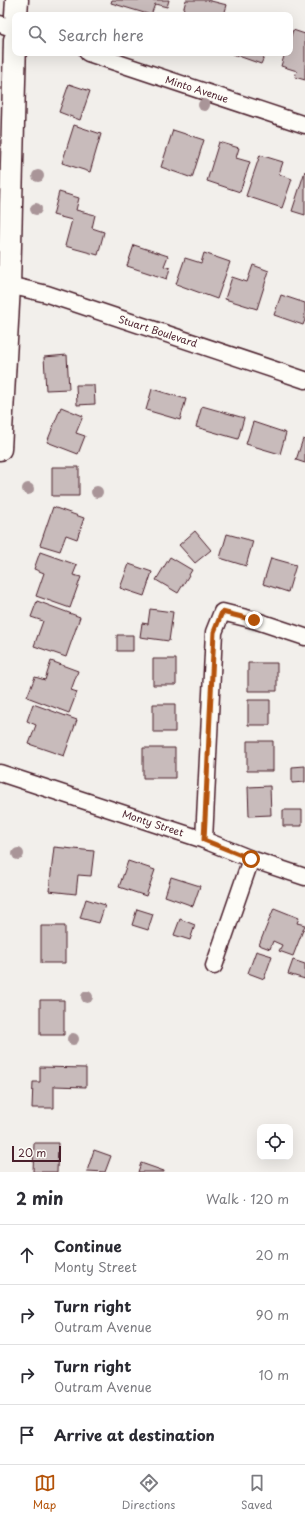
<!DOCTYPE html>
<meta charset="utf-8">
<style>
:root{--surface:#fff;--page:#f7f7f7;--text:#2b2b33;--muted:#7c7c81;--line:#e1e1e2;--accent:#b45309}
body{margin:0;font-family:"Playpen Sans",sans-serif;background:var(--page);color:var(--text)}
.controls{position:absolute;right:12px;bottom:12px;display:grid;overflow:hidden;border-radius:8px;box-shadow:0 4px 16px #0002}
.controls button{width:36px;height:36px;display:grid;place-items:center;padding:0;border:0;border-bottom:1px solid var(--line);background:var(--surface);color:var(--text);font:20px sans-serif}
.scale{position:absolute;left:12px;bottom:10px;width:49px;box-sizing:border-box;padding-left:4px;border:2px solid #4a1f2b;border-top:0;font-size:11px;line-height:14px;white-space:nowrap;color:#4a1f2b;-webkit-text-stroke:3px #fdfcf7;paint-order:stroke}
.stop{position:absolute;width:12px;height:12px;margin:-9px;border:3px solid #b45309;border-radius:50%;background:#fff}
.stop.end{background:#b45309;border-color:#fff;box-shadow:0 1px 4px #0008}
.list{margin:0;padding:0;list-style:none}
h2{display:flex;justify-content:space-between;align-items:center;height:52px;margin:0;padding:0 16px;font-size:17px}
h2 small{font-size:13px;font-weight:400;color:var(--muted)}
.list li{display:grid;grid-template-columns:26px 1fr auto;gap:12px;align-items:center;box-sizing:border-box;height:60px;padding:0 16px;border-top:1px solid var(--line)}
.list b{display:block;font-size:15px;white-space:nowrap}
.list p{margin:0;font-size:13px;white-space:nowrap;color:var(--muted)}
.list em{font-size:13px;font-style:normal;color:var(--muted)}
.icon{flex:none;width:22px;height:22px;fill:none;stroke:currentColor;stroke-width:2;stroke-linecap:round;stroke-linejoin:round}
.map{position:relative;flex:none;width:305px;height:1172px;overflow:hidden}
.search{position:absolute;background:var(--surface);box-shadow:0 4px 16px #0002;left:12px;right:12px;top:12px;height:44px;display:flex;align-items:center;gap:10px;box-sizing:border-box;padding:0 14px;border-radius:8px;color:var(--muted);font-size:15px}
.sheet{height:292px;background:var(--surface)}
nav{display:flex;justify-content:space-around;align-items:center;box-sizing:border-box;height:56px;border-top:1px solid var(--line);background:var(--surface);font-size:11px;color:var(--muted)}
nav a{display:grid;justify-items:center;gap:2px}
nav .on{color:var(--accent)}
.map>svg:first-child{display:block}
.building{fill:#c8bbbb;stroke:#4a1f2b}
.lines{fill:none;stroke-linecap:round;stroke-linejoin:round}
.street-casing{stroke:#4a1f2b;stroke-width:19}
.secondary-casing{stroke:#4a1f2b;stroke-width:25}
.street{stroke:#fdfcf7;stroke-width:16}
.secondary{stroke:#fdfcf7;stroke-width:22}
.tree{fill:#a99598}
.route{stroke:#b45309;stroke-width:5}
.labels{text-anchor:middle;stroke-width:3.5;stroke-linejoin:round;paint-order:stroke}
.street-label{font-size:10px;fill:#4a1f2b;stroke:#fdfcf7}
</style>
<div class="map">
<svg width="305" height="1172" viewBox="0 0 305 1172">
<rect width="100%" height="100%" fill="#f2efeb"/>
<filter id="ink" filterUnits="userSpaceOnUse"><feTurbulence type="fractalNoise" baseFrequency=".025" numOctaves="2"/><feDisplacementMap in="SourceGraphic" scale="8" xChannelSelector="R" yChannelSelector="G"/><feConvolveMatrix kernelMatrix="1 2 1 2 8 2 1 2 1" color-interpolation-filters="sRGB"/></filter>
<g filter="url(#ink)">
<path class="building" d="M112,0h57l-2,7 -12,-3 -4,11 -40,-12z
M186,0h21l20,5 -3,10h-42z
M293,30l12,4v46l-10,-3 2,-6 -16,-5 4,-13h5v-14z
M230,53h36l-5,11z
M69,84l21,7 -10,29 -21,-8z
M74,125l27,9 -11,38 -28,-9z
M173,130l31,10 -12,38 -31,-11z
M219,142l20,6 -3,10 14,4 -10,30 -33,-11z
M260,155l23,7 -4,12 13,5 -10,29 -36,-12z
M305,171v44l-13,-4z
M59,192l20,6 -3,12 19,5 -3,13 12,4 -6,23 -33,-9 7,-26 -19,-5z
M134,245l34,11 -4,10 6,2 -3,11 -40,-13z
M204,253l26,9 -13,37 -41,-15 9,-26 16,5z
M253,265l16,6 -12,38 -32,-10 7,-22 15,5z
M281,295l24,8v17l-2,5 -29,-10z
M67,355l2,34 -23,1 -2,-33z
M76,385h18l1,19 -18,1z
M152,389l34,10 -6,21 -34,-10z
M202,406l42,12 -6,21 -42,-12z
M61,407l22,9 -7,17 9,3 -7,18 -31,-12z
M253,422l33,11 -6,21 -34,-10z
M303,439l2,1v23l-9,-3z
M52,467h27v29h-27z
M53,507l31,11 -7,21 -11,-4 -6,16 -20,-6z
M195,531l16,19 -16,13 -16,-18z
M227,534l26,7 -7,25 -26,-8z
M40,552l37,13 -4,10 8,2 -11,31 -34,-12 8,-23 -10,-4z
M170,557l22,13 -14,23 -22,-13z
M271,558l25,7 -8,27 -25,-8z
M129,564l23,8 -8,24 -24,-8z
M37,601l43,16 -14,40 -32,-11 9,-25 -12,-4z
M150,609l23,3 -4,29 -29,-4 2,-14 6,1z
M117,635h16v16h-16z
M153,659h23v26h-23z
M51,661l27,10 -7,19 6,2 -8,21 -42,-16 8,-20 10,3z
M248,663h29v28h-29z
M248,700h22v25h-22z
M33,704l44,16 -13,36 -35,-12 7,-19 -9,-4z
M153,704h22v28h-22z
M247,741h26v30h-26z
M143,748h32v30h-32z
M305,766v16l-13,1v-16z
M270,786l1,29 -22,1 -1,-29z
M283,810h19v16h-19z
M54,847l40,4 -3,25 -13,-1 -2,19 -27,-3z
M128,861l27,9 -9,26 -27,-9z
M171,877l29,9 -7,20 -28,-10z
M86,899l19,6 -6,18 -19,-5z
M274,908l25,10 -2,5 8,2 -12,31 -14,-5 3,-6 -9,-4 -3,8 -11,-4z
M137,909l16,5 -5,16 -16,-5z
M180,919l15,6 -5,15 -16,-5z
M41,926h24v37h-24z
M256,951l16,5 -8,23 -16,-6z
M293,960l12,4v15l-17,-5z
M40,1000h24v35h-24z
M40,1067l46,1v19l-32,-1v22h-22l1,-26h7z
M34,1143h24l-1,29h-24z
M94,1150l17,6 -6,16 -18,-1z
M141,1163l23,8v1h-26z"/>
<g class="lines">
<g class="street-casing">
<path id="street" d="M0,24l15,5
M88,53l217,72
M0,283l47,11 258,86
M0,773l204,67 47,19 54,18
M204,840l10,-208 8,-20 32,8 51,17
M214,966l37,-107"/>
</g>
<g class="secondary-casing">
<path id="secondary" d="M16,15l1,-15
M0,449l9,-163 6,-246"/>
</g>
<use href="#street" class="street"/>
<use href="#secondary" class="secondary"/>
</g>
<g class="tree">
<circle cx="204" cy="105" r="6"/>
<circle cx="38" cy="176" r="6"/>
<circle cx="36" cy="209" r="6"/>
<circle cx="28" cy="489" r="6"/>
<circle cx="97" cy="492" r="6"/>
<circle cx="18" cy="854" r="6"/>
<circle cx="87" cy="997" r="6"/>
<circle cx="73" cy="1039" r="6"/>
</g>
</g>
<g class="lines" filter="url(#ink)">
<path class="route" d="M251,859l-47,-19 10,-208 8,-20 32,8"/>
</g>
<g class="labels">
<g class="street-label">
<text transform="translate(197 89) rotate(18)" y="4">Minto Avenue</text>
<text transform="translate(158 331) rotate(18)" y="4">Stuart Boulevard</text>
<text transform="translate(153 823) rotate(18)" y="4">Monty Street</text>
</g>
</g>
</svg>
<div class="controls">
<button><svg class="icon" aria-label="locate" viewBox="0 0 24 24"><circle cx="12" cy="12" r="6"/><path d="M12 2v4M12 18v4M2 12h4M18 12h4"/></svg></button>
</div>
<div class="scale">20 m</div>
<div class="stop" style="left:251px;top:859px"></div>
<div class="stop end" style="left:254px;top:620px"></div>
<div class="search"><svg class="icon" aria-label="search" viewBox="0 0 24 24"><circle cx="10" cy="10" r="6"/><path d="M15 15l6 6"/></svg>Search here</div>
</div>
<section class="sheet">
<h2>2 min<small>Walk · 120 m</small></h2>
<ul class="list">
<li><svg class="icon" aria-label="ahead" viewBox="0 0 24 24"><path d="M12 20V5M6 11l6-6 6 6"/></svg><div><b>Continue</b><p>Monty Street</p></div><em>20 m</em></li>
<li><svg class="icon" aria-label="right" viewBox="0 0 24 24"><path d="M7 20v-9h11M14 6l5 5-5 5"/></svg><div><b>Turn right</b><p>Outram Avenue</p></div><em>90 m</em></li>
<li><svg class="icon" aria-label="right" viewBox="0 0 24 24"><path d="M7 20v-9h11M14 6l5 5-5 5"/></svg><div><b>Turn right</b><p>Outram Avenue</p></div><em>10 m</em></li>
<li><svg class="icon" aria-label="arrive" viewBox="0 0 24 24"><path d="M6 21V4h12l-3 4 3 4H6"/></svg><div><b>Arrive at destination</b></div></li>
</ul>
</section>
<nav>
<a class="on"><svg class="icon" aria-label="map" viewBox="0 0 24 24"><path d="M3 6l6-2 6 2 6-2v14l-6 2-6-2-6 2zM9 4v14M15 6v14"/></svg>Map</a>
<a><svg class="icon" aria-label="directions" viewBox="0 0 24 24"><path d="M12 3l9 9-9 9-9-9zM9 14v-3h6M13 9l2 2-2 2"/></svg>Directions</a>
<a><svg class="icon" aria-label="saved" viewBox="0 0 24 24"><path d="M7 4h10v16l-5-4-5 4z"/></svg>Saved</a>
</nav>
